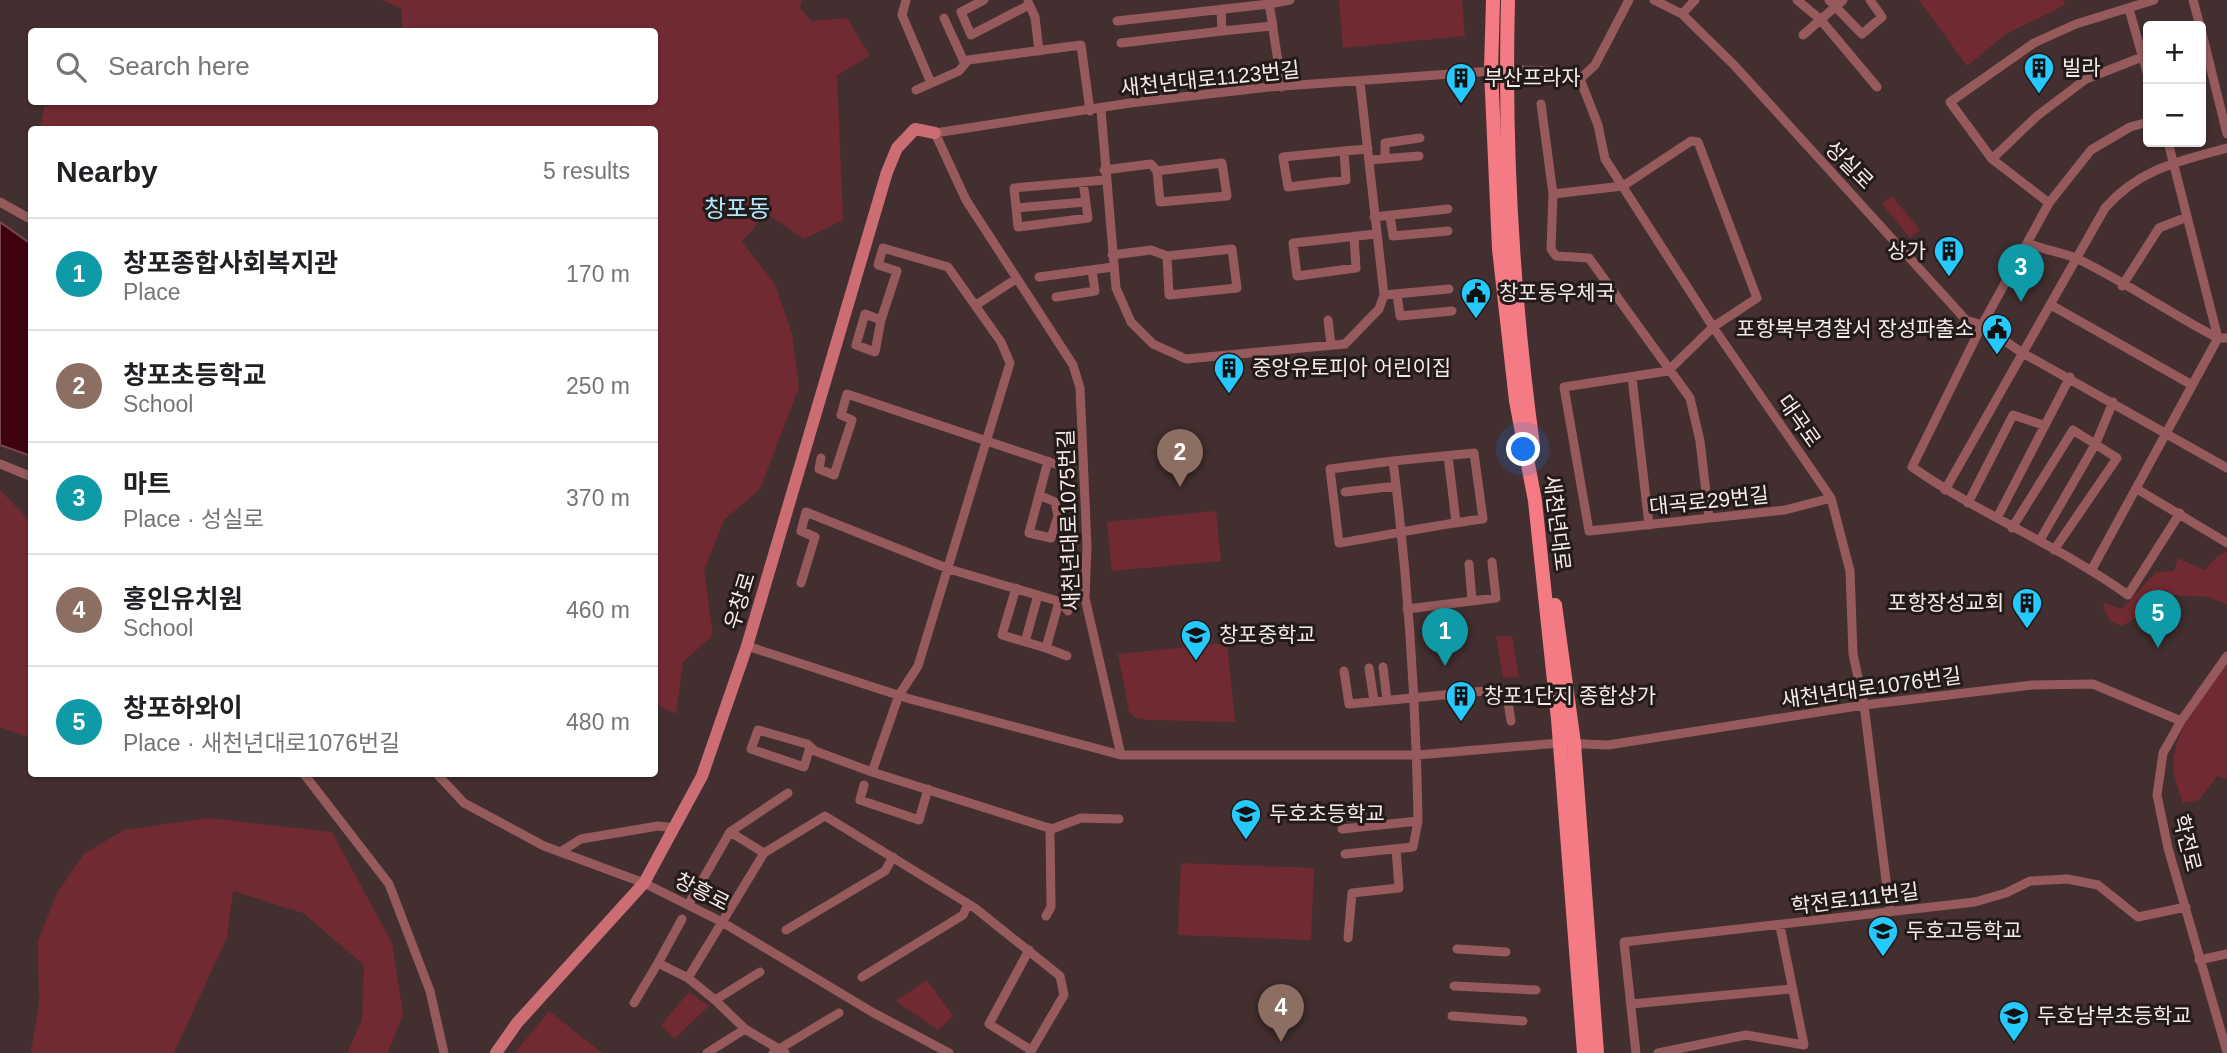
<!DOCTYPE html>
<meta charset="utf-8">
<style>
:root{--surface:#fff;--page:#f2f2f2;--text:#202124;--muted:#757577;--line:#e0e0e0;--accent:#2563eb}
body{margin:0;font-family:Helvetica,"Noto Sans KR",sans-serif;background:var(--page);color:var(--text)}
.controls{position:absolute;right:21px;top:21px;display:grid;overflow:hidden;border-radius:7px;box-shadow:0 2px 5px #0004}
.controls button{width:63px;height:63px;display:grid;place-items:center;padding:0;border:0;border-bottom:2px solid var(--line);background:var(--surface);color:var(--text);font:35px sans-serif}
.you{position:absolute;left:1524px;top:450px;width:24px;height:24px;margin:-18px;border:5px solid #fff;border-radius:50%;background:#1a73e8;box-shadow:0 0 0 10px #1a73e833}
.badge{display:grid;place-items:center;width:46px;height:46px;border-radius:50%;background:var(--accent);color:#fff;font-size:23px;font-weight:700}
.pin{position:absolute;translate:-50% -58px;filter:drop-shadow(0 2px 4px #0008)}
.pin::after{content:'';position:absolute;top:37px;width:24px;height:21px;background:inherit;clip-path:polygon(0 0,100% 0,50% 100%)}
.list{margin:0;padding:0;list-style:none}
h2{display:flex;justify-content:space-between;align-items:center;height:91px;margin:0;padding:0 28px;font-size:30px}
h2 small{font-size:23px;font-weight:400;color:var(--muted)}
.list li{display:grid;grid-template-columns:46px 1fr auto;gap:21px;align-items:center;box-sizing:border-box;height:112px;padding:0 28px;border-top:2px solid var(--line)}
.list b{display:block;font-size:26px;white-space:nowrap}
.list p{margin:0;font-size:23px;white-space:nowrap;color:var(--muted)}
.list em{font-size:23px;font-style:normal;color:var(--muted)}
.icon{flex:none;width:38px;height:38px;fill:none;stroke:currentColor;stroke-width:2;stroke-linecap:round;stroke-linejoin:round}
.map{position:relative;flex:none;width:2227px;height:1053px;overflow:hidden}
.search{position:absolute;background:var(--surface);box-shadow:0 2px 5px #0004;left:28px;top:28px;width:630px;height:77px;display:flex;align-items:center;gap:18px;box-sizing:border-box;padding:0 24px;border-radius:7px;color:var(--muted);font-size:26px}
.panel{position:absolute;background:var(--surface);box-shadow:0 2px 5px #0004;left:28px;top:126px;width:630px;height:651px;border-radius:7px}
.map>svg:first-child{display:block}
.green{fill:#722a32}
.water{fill:#40020e;stroke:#774750;stroke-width:2}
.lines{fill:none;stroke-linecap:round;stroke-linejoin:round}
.minor{stroke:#965a5d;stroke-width:9}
.secondary{stroke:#cb6d73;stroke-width:12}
.primary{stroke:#f47b83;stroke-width:14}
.labels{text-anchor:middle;stroke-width:6;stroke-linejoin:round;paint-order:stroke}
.poi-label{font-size:21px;fill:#f7e9e9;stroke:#231a1a;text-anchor:start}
.street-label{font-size:21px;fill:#f7e9e9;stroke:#231a1a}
.quarter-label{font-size:24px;fill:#b3e5fb;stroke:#231a1a}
</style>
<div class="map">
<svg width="2227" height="1053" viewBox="0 0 2227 1053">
<rect width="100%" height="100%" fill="#432f2f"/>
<path class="green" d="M382,0h420l-2,8 11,13 36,-3 23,38 -33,19 6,145 -39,19 -38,-26 -24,29 33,42 17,50 7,53 -39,102 -36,31 -20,51 9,64 -30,27 -7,52 -22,-10v-574l-615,-1 7,-27h608v-70l-251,-1 -2,-23z
M1339,0h123l3,36 -122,12z
M1919,0h145l1,5 -59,29 -39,32z
M1892,196l28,34 -10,8 -28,-34z
M0,490l31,32v216l-31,-11z
M1216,511l5,50 -109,10 -5,-49z
M2227,551v53l-19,-7 -42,-2 -11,11 -33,20 -10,-4 -9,-13 1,-6 18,6 34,-37 18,-1 4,-13 26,12 14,-14z
M1496,636h16l7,41 -16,1z
M1227,643l8,79 -86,-2 -13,-2 -7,-6 -11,-58z
M2227,664v115l-10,-3 -18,24 -16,3c-3,-11 -10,-26 -10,-38 2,-36 31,-74 54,-101z
M208,818l124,14 60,111 11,70 -15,40h-41l15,-33 2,-55 -61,-52 -70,-22 -6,46 -53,116h-143l8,-49 -1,-63 19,-48 27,-39 40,-24z
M1181,863l133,5 -3,72 -133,-5z
M927,980l26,36 -15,14 -42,-29z
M689,992l20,14 -35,33 -13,-14z
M549,1011l53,42h-87z"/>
<path class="water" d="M0,222l31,22v212l-31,-11z"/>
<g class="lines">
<path class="minor" d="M906,0l-4,15 29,68
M984,0l-23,12 10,23 58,-30
M1654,0l28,14 52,51 232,255 16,5 39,27 206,116
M1797,0l23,19 57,68
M1829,0l33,34 20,-17 -12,-17
M2193,0l7,26
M1028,2l7,15 4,34
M1270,9l-1,-5 21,-4
M2129,9l19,67
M1682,14l13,-14
M944,18l21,46
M1117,21l152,-17 4,22 -51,5
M1272,23l10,64
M2201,29l26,105
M1803,35l40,-35
M1121,43l101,-12 -1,-22
M1580,79l15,-14 34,-65
M916,90l43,-19 9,-11 113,-15 9,66
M1541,104l12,90 -2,55 5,7 33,2 101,140 10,43 9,77
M1101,110l15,178 15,34 22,22 33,15 159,-15 34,-35 5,-14 -24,-213
M2148,122l-18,5 -39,23 -42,53 -67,122 -70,142c69,48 148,79 216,128l52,-82
M1344,151l-61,6 5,30 58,-7 -2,-29 24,-2
M1385,158v-15l35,-5
M1992,159l45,-43 49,-37 56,-22
M1369,160l50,-4
M1104,170l47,-6 6,7 3,31 67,-6 -5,-33 -65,8
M1083,182l5,36 -70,9 -4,-39 91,-8
M1553,194l70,-8 68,-45 7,1 59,156 -44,29 -45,44 -104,16 25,144 196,-21 46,-12
M0,202l32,18
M2049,203l-57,-44 -42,-57 84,-59 42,-19 78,-24
M1016,208l69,-6
M1390,216l3,20 55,-5
M1374,217l74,-8
M1354,236l2,32 -59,8 -4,-33 83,-9
M2028,243c17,8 36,9 52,17 47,23 91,54 138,78h9
M1112,255l39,-5 16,6 2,39 68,-7 -5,-39 -65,7
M1039,277l74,-10
M2122,286l37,-58 28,-11
M1397,294l3,22 52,-5
M1384,295l65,-6
M1056,297l39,-6 -3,-21
M976,305l40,-26
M2051,305l141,80
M1328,320l3,25
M1632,377l17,148
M1448,456l8,66
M821,458l-2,11 15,6 18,-55 -11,-5 6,-21 214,72
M0,464l32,13
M2137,489l90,54
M1945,490l160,-282c34,-39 74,-47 122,-60
M1345,492l51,-6
M1039,495l16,7 3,14 -7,22 -22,-5 19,-72
M1968,503l45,-88 30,10
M1997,518l73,-141
M2012,528l61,-98 44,28 -63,92
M2040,540l56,-97 17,-41
M1469,564l3,36
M2092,569l126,-231 -50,-196
M801,583l14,-46 -14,-6 5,-19 143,57 112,33 7,9
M1016,588l-14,47 44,13
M1059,602l-13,46 21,8
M1407,609l89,-11 -4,-36
M1025,642l13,-47
M747,646l163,53 211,56h296l143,-12 48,2 256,-40 168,-20 61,-1 88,37
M2227,656l-46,65 -18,32 -6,42 11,53 59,204
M1383,667l4,33
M1369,668l5,33
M1344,671l5,33 157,-15 5,32
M810,747l-6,20 -53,-18 7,-19 49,14 8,7 57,21 180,57 29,-11 38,1
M1121,755l-36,-157 2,-52 -7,-158 -7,-23 -107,-165 -31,-67 195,-30 139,-16 237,-17 54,1 20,8 18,46 7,34 108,168 118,171 19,73 3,83 11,51 26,207
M872,772l27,-77 19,-29 92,-303 -9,-21 -53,-75 -65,-19 -5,17 19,6 -16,49 -16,-6 -9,31 19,7 6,-32
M304,774l85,110 41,107 14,62
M437,774l27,29 80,43 100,37 78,39 150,90 77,41
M864,785l-4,15 59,20 9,-31
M1342,829l76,-8c-2,-120 -10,-241 -25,-360l-63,8 9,74c48,-8 96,-18 144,-24l-9,-66 -81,8
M730,832l58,-39
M560,852l21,-13 77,-13 17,2
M1345,854l68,-7 5,-26
M688,905l42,-73 34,21
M1046,916l5,-9 -1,-79
M682,919l-24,44 30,15
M786,930l99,-59 8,-14
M1348,938l4,-45 47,-5 -3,-39
M1457,949l49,3
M1029,950l-40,74 42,26
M2199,960l28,-6
M862,977l101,-62 5,-11
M1454,986l82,4
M715,1000l-27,-22 76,-125 61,-37 150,92 85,68 4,19 -34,58
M634,1003l24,-40
M1631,1004l160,-15
M1452,1016l71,5
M745,1029l-30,-29 45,-28
M707,1053l38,-24 34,20 -6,4
M785,1053l-6,-4 60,-36
M1636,1053l-12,-111 351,-40 31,-9 24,-12 37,-2 31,6 40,32 48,-10
M1658,1053l88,-18 58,10 -24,-119"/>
<path class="secondary" d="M496,1053l21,-30 127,-140 58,-107 45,-130 140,-474 10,-24 18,-19 20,4"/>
<path class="primary" d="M1493,0l-2,70 8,179 17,152 19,100 23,218 26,334
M1508,0c-4,149 5,298 25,446
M1555,605l19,138 23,310"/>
</g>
<defs>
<g id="building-pin" transform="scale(1.575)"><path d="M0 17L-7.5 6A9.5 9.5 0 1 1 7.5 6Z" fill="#25c9fe" stroke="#231a1a"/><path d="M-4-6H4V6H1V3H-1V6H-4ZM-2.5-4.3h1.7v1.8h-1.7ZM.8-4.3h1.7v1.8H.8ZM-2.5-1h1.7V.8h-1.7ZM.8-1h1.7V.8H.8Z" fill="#111"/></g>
<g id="civic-pin" transform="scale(1.575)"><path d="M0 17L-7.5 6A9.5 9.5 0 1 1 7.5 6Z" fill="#25c9fe" stroke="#231a1a"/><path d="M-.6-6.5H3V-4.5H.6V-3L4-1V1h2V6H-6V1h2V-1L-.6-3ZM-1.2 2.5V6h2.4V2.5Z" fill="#111"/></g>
<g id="school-pin" transform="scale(1.575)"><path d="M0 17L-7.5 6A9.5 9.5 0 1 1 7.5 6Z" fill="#25c9fe" stroke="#231a1a"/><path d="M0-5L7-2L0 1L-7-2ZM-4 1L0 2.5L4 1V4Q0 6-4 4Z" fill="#111"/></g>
</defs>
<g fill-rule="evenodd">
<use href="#building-pin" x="2039" y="68"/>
<use href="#building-pin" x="1461" y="78"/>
<use href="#building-pin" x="1949" y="251"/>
<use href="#civic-pin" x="1476" y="293"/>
<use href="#civic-pin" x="1997" y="329"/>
<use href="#building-pin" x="1229" y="368"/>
<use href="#building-pin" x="2027" y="603"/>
<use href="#school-pin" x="1196" y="635"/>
<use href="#building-pin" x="1461" y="696"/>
<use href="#school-pin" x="1246" y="814"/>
<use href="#school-pin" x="1883" y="931"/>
<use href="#school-pin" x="2014" y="1016"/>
</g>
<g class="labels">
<g class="poi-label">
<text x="2062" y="75">빌라</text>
<text x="1484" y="85">부산프라자</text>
<text x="1926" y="258" text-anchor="end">상가</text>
<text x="1499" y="300">창포동우체국</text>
<text x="1974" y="336" text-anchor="end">포항북부경찰서 장성파출소</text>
<text x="1252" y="375">중앙유토피아 어린이집</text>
<text x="2004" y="610" text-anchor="end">포항장성교회</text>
<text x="1219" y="642">창포중학교</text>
<text x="1484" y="703">창포1단지 종합상가</text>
<text x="1269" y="821">두호초등학교</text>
<text x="1906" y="938">두호고등학교</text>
<text x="2037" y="1023">두호남부초등학교</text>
</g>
<g class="street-label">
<text transform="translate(1210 79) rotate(-6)" y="7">새천년대로1123번길</text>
<text transform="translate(1849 165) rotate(45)" y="7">성실로</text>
<text transform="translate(1799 421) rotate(55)" y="7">대곡로</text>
<text transform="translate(1709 501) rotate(-6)" y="7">대곡로29번길</text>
<text transform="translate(1069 520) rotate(-92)" y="7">새천년대로1075번길</text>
<text transform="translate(1557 523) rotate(83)" y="7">새천년대로</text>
<text transform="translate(740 601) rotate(-73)" y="7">우창로</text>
<text transform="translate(1871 688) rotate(-8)" y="7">새천년대로1076번길</text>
<text transform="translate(2187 843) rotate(76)" y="7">학전로</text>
<text transform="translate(702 892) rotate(27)" y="7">창흥로</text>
<text transform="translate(1855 899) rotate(-7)" y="7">학전로111번길</text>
</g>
<g class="quarter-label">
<text x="737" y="217">창포동</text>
</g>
</g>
</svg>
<div class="controls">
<button>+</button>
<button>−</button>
</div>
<div class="you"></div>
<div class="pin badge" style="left:1445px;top:666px;background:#0f9aa8">1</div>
<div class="pin badge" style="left:1180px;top:487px;background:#8d6e63">2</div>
<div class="pin badge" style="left:2021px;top:302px;background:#0f9aa8">3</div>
<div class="pin badge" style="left:1281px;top:1042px;background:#8d6e63">4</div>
<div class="pin badge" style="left:2158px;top:648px;background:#0f9aa8">5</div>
<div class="search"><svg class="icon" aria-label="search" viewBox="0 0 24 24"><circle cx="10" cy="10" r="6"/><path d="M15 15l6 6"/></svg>Search here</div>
<section class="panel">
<h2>Nearby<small>5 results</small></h2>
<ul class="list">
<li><span class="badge" style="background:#0f9aa8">1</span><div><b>창포종합사회복지관</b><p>Place</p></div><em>170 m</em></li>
<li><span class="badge" style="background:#8d6e63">2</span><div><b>창포초등학교</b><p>School</p></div><em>250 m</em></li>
<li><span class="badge" style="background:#0f9aa8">3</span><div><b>마트</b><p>Place · 성실로</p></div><em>370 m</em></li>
<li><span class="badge" style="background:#8d6e63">4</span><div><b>홍인유치원</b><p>School</p></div><em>460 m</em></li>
<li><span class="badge" style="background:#0f9aa8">5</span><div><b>창포하와이</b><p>Place · 새천년대로1076번길</p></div><em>480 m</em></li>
</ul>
</section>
</div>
